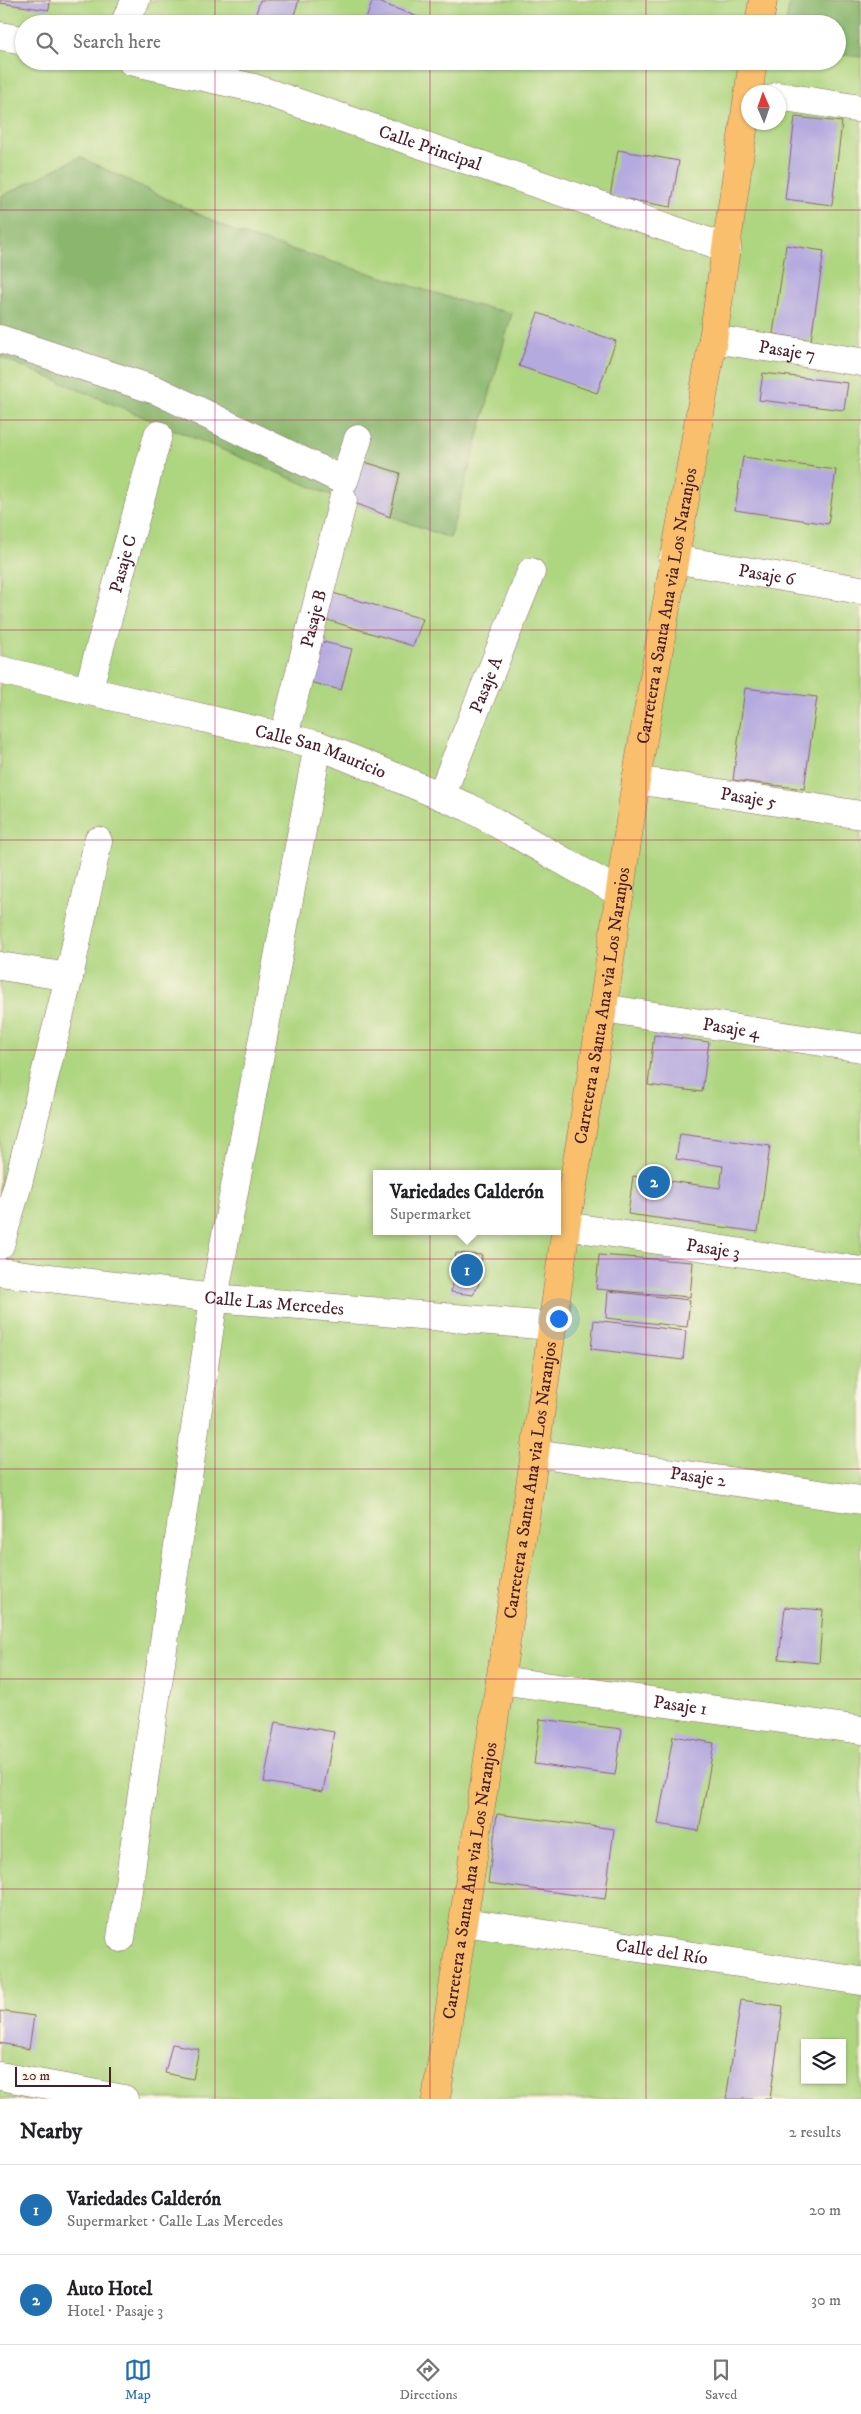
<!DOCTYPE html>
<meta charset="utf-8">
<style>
:root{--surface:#fff;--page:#f2f2f2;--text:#202124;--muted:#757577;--line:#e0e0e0;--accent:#1f6fb2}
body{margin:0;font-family:"IM FELL DW Pica",serif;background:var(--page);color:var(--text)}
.controls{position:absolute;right:15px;bottom:15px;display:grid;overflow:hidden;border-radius:0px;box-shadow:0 1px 4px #0004}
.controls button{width:45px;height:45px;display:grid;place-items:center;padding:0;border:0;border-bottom:1px solid var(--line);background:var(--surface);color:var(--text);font:25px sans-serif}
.compass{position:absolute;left:741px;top:85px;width:45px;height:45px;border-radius:50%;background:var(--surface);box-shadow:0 1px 4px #0004;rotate:358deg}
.scale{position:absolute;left:15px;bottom:12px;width:96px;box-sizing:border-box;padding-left:5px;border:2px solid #4a1f2b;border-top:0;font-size:14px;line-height:18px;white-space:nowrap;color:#4a1f2b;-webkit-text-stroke:4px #fcf5e5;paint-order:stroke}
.you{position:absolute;left:558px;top:1318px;width:18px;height:18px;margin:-12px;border:4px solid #fff;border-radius:50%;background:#1a73e8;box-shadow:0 0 0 8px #1a73e833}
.badge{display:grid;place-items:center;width:32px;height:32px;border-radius:50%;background:var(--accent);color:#fff;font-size:16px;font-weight:700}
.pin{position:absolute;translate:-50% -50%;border:2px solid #fff;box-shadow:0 1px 5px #0006}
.popup{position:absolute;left:373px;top:1170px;width:188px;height:65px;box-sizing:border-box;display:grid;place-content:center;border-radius:0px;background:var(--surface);filter:drop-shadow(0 1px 4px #0005);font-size:16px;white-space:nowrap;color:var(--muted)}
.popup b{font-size:19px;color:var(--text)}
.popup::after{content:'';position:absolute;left:50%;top:100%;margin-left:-10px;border:10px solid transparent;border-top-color:var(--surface)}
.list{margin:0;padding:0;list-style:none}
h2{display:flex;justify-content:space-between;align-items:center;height:65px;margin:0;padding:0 20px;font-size:21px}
h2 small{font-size:16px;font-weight:400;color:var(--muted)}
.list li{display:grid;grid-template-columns:32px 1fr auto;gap:15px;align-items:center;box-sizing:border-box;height:90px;padding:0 20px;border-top:1px solid var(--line)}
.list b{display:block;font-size:19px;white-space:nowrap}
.list p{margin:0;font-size:16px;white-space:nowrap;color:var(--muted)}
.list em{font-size:16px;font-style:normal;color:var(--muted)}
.icon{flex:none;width:28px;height:28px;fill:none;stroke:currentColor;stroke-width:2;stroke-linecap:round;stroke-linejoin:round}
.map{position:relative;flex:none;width:861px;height:2099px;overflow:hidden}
.search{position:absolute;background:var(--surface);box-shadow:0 1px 4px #0004;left:15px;right:15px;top:15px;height:55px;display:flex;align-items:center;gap:12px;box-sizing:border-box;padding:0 18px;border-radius:28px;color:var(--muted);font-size:19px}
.sheet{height:245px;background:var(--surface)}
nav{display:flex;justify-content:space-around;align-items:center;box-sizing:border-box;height:70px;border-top:1px solid var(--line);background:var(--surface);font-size:14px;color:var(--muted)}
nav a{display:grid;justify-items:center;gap:2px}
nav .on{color:var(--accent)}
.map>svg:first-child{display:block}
.green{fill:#aed57f;stroke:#7c7a55;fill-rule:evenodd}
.forest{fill:#8ab66e;stroke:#6a6a4c}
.building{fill:#b5aadf}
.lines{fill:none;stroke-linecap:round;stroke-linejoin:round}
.minor-casing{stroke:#866665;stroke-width:29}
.major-casing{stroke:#866665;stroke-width:29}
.minor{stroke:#fff;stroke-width:28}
.major{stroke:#f9bf6d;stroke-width:28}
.grid{fill:none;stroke:#c2185b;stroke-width:1;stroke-opacity:0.55}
.labels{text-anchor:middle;stroke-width:4;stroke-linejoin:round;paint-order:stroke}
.street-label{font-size:18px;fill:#4a1f2b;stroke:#fcf5e5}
</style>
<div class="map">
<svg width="861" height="2099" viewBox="0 0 861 2099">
<rect width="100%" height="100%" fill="#fcf5e5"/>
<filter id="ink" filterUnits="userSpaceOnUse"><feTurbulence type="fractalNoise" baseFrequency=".02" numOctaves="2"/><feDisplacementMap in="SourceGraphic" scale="10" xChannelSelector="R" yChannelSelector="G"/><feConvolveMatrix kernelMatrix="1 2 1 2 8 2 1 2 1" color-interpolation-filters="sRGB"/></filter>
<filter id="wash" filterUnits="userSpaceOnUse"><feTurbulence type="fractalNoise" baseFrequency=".0096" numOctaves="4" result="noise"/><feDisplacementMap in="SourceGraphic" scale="20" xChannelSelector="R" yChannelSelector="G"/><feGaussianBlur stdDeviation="1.12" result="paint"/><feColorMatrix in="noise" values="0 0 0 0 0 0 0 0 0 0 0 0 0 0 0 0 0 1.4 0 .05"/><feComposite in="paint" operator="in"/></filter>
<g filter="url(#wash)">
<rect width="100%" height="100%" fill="#f6e9d1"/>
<path class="green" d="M0,0h861v2099h-861zM24,24h813v37h-813zM748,92h30v30h-30zM377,1174h180v57h-180zM805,2043h37v37h-37z"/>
<path class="forest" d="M790,0h71v57l-24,-3v-30h-51z
M80,157l158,76 236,72 38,8 -62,225 -124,-45 -326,-136v-160z"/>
<g id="blocks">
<path class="building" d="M0,0h50l-1,10 -49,-7z
M260,0h39l-8,24h-38z
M373,0l53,20 -1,4h-61z
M795,117l47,5 -10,83 -47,-6z
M618,150l61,11 -8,46 -61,-11z
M786,245l38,6 -13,89 -38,-6z
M538,313l78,28 -19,52 -78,-27z
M763,373l85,10 -4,27 -85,-10z
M743,457l93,13 -8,54 -93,-14z
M365,462l35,11 -10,44 -40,-16z
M329,592l94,27 -10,27 -92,-28z
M319,641l33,8 -11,41 -32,-8z
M745,688l72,9 -13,92 -71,-9z
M654,1035l55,7 -7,50 -54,-7z
M680,1134l90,12 -12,86 -130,-18 5,-38 87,12 3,-22 -47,-7z
M456,1253l26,2 -3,29 -6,11 -22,-3z
M599,1255l94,7 -3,35 -94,-8z
M608,1291l82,9 -3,27 -81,-9z
M594,1320l92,11 -3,29 -92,-11z
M785,1607l38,3 -4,53 -40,-4z
M540,1719l82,10 -7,46 -81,-11z
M275,1722l59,10 -11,60 -59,-10z
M673,1736l41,7 -15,88 -41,-7z
M497,1814l117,15 -9,70 -117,-16z
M741,2000l42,6 -13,93h-44z
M0,2011l34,5 -5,33 -29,-6z
M172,2044l27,5 -6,30 -28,-6z"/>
</g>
</g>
<g filter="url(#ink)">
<use href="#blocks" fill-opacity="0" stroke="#866665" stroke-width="1"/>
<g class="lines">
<g class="minor-casing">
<g id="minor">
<path d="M124,24l12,-24"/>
<path d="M0,36l24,4"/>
<path id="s1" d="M131,61l123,27 473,160"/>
<path d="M778,96l83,13"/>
<path d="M0,339l158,52 186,90 14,-42"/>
<path id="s2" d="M713,339l148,23"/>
<path id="s3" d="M673,559l188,31"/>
<path id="s4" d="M0,670l318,75 150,62 152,86"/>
<path id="s5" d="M88,691l70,-256"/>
<path id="s6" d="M284,736l59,-236"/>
<path id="s7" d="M636,780l225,35"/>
<path id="s8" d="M441,796l90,-224"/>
<path d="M0,966l69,11"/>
<path id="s9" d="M603,1008l258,40"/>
<path id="s10" d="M566,1226l295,45"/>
<path d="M0,1245l18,-61 51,-207 29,-136"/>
<path id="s11" d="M0,1272l214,26 337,28"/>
<path id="s12" d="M535,1453l326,47"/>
<path id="s13" d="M500,1680l361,50"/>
<path id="s14" d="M464,1922l397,59"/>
<path d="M121,1938l93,-640 104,-553"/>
<path d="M0,2076l124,23"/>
</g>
</g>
<g class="major-casing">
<g id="major">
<path d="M759,24l4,-24"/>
<path id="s15" d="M436,2099l99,-646 31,-227 37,-218 33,-228 77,-441 40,-278"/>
</g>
</g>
<use href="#minor" class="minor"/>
<use href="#major" class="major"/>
</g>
</g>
<path class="grid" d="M215,0v24M430,0v24M646,0v24M215,61v2038M430,61v2038M646,61v2038M0,210h861M0,420h861M0,630h861M0,840h861M0,1050h861M0,1259h861M0,1469h861M0,1679h861M0,1889h861"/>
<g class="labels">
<g class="street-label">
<text dy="6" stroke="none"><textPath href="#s1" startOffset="312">Calle Principal</textPath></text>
<text dy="6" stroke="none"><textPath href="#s2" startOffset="75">Pasaje 7</textPath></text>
<text dy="6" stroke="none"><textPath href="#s5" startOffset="132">Pasaje C</textPath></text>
<text dy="6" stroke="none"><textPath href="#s3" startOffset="95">Pasaje 6</textPath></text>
<text dy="6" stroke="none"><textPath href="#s15" startOffset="1511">Carretera a Santa Ana via Los Naranjos</textPath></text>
<text dy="6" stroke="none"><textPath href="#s6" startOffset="121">Pasaje B</textPath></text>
<text dy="6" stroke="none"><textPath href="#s8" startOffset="120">Pasaje A</textPath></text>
<text dy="6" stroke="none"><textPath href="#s4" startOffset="331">Calle San Mauricio</textPath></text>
<text dy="6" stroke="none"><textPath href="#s7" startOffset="114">Pasaje 5</textPath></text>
<text dy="6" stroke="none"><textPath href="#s15" startOffset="1106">Carretera a Santa Ana via Los Naranjos</textPath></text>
<text dy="6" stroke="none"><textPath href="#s9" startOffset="130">Pasaje 4</textPath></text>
<text dy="6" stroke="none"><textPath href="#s10" startOffset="149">Pasaje 3</textPath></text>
<text dy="6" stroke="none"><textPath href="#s11" startOffset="276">Calle Las Mercedes</textPath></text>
<text dy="6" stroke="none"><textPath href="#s12" startOffset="165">Pasaje 2</textPath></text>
<text dy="6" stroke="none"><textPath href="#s15" startOffset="626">Carretera a Santa Ana via Los Naranjos</textPath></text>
<text dy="6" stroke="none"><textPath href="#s13" startOffset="182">Pasaje 1</textPath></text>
<text dy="6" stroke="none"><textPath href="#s15" startOffset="221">Carretera a Santa Ana via Los Naranjos</textPath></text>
<text dy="6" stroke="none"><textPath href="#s14" startOffset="200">Calle del Río</textPath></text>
</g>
</g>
</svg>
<div class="controls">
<button><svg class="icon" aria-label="layers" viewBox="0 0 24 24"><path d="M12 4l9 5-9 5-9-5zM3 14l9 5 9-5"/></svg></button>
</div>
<svg class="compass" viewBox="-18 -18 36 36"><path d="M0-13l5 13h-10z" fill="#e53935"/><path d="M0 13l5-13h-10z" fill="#757577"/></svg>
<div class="scale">20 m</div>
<div class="you"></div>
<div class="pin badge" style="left:467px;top:1270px">1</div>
<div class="popup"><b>Variedades Calderón</b>Supermarket</div>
<div class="pin badge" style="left:654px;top:1182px">2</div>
<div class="search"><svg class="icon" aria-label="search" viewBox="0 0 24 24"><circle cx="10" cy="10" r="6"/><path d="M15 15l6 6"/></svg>Search here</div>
</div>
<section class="sheet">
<h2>Nearby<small>2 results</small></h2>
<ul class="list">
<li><span class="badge">1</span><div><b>Variedades Calderón</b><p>Supermarket · Calle Las Mercedes</p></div><em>20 m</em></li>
<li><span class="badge">2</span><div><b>Auto Hotel</b><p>Hotel · Pasaje 3</p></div><em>30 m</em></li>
</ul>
</section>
<nav>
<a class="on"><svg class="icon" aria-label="map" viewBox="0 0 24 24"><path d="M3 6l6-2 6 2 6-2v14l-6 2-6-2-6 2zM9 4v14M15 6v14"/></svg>Map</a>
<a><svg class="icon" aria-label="directions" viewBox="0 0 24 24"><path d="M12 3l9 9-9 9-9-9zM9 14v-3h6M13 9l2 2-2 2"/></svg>Directions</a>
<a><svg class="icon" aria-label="saved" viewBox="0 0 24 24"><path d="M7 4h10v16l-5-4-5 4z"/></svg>Saved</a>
</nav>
